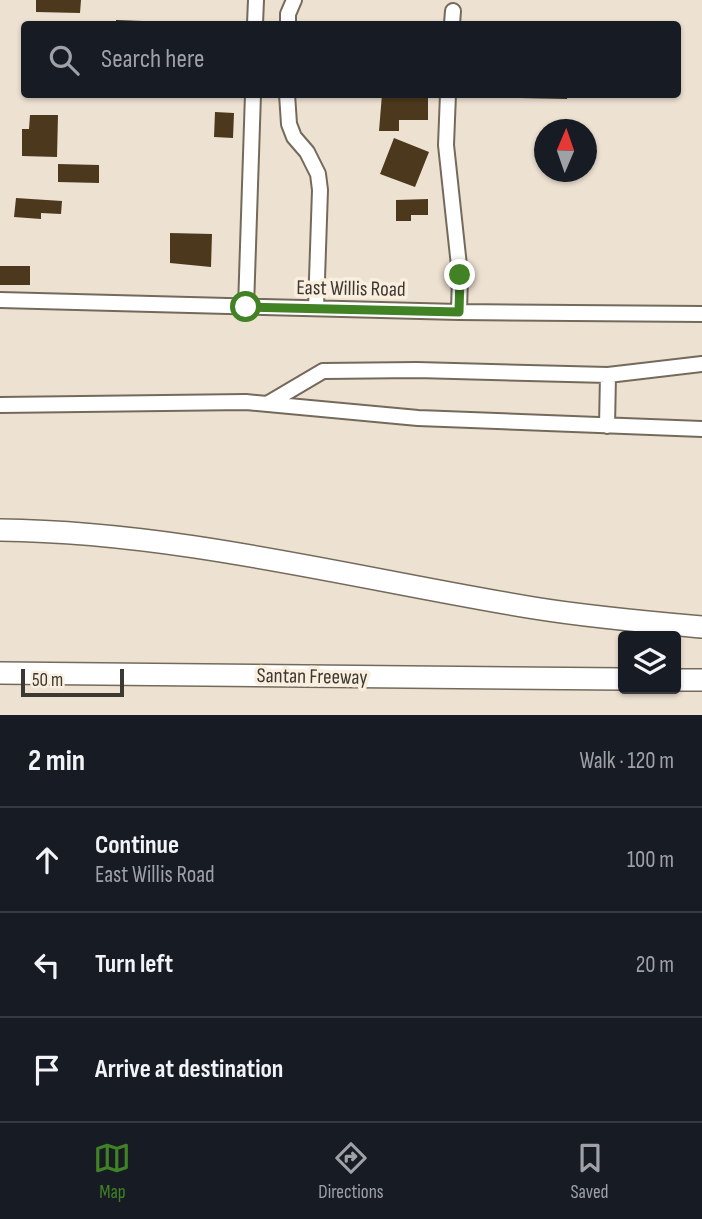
<!DOCTYPE html>
<meta charset="utf-8">
<style>
:root{--surface:#171b24;--page:#20242c;--text:#f1f3f6;--muted:#9ea1a6;--line:#363941;--accent:#408224}
body{margin:0;font-family:"Sofia Sans Condensed",sans-serif;background:var(--page);color:var(--text)}
.controls{position:absolute;right:21px;bottom:21px;display:grid;overflow:hidden;border-radius:7px;box-shadow:0 2px 5px #0004}
.controls button{width:63px;height:63px;display:grid;place-items:center;padding:0;border:0;border-bottom:2px solid var(--line);background:var(--surface);color:var(--text);font:35px sans-serif}
.compass{position:absolute;left:534px;top:119px;width:63px;height:63px;border-radius:50%;background:var(--surface);box-shadow:0 2px 5px #0004;rotate:2deg}
.scale{position:absolute;left:21px;bottom:18px;width:103px;box-sizing:border-box;padding-left:7px;border:4px solid #3c3832;border-top:0;font-size:19px;line-height:24px;white-space:nowrap;color:#3c3832;-webkit-text-stroke:5px #faeede;paint-order:stroke}
.stop{position:absolute;width:21px;height:21px;margin:-16px;border:5px solid #408224;border-radius:50%;background:#fff}
.stop.end{background:#408224;border-color:#fff;box-shadow:0 2px 7px #0008}
.list{margin:0;padding:0;list-style:none}
h2{display:flex;justify-content:space-between;align-items:center;height:91px;margin:0;padding:0 28px;font-size:30px}
h2 small{font-size:23px;font-weight:400;color:var(--muted)}
.list li{display:grid;grid-template-columns:46px 1fr auto;gap:21px;align-items:center;box-sizing:border-box;height:105px;padding:0 28px;border-top:2px solid var(--line)}
.list b{display:block;font-size:26px;white-space:nowrap}
.list p{margin:0;font-size:23px;white-space:nowrap;color:var(--muted)}
.list em{font-size:23px;font-style:normal;color:var(--muted)}
.icon{flex:none;width:38px;height:38px;fill:none;stroke:currentColor;stroke-width:2;stroke-linecap:round;stroke-linejoin:round}
.map{position:relative;flex:none;width:702px;height:715px;overflow:hidden}
.search{position:absolute;background:var(--surface);box-shadow:0 2px 5px #0004;left:21px;right:21px;top:21px;height:77px;display:flex;align-items:center;gap:18px;box-sizing:border-box;padding:0 24px;border-radius:7px;color:var(--muted);font-size:26px}
.sheet{height:406px;background:var(--surface)}
nav{display:flex;justify-content:space-around;align-items:center;box-sizing:border-box;height:98px;border-top:2px solid var(--line);background:var(--surface);font-size:19px;color:var(--muted)}
nav a{display:grid;justify-items:center;gap:4px}
nav .on{color:var(--accent)}
.map>svg:first-child{display:block}
.building{fill:#4c391d}
.lines{fill:none;stroke-linecap:round;stroke-linejoin:round}
.minor-casing{stroke:#746a5c;stroke-width:18}
.highway-casing{stroke:#746a5c;stroke-width:24}
.minor{stroke:#fff;stroke-width:14}
.highway{stroke:#fff;stroke-width:21}
.route{stroke:#408224;stroke-width:9}
.labels{text-anchor:middle;stroke-width:7;stroke-linejoin:round;paint-order:stroke}
.street-label{font-size:21px;fill:#3c3832;stroke:#faeede}
</style>
<div class="map">
<svg width="702" height="715" viewBox="0 0 702 715">
<rect width="100%" height="100%" fill="#ede1d1"/>
<path class="building" d="M36,0h45l-1,13 -44,-1z
M116,20l27,1v3h-27z
M382,94h46v26h-29v11h-20z
M479,94h89l-1,5 -88,-2z
M215,112l19,1 -1,25 -19,-1z
M30,115h28l-1,42 -35,-1v-27h7z
M394,138l35,14 -14,35 -35,-13z
M58,164l41,1v18l-41,-1z
M16,198l46,3 -1,13 -20,-1v6l-27,-2z
M428,199v16h-17v6h-15v-21z
M170,233l42,1 -1,33 -41,-4z
M0,266h30v19h-30z"/>
<g class="lines">
<g class="minor-casing">
<path id="minor" d="M255,24l1,-24
M288,24v-10l6,-14
M452,24l1,-13
M287,94l2,30 5,13 13,15 11,22 2,16 -4,118
M448,94l-2,51 14,130 -1,37
M0,300l459,12 243,2
M246,307l7,-213
M267,404l56,-33 94,-1 191,5 94,-11
M0,405l246,-3 172,16 284,11
M607,426l1,-51"/>
</g>
<g class="highway-casing">
<path id="highway" d="M0,530c180,2 357,49 534,78 55,9 112,14 168,19
M0,673l623,6
M676,680h26"/>
</g>
<use href="#minor" class="minor"/>
<use href="#highway" class="highway"/>
</g>
<g class="lines">
<path class="route" d="M246,307l213,5 1,-37"/>
</g>
<g class="labels">
<g class="street-label">
<text transform="translate(351 288) rotate(1)" y="7">East Willis Road</text>
<text transform="translate(312 676) rotate(1)" y="7">Santan Freeway</text>
</g>
</g>
</svg>
<div class="controls">
<button><svg class="icon" aria-label="layers" viewBox="0 0 24 24"><path d="M12 4l9 5-9 5-9-5zM3 14l9 5 9-5"/></svg></button>
</div>
<svg class="compass" viewBox="-18 -18 36 36"><path d="M0-13l5 13h-10z" fill="#e53935"/><path d="M0 13l5-13h-10z" fill="#9ea1a6"/></svg>
<div class="scale">50 m</div>
<div class="stop" style="left:246px;top:307px"></div>
<div class="stop end" style="left:460px;top:275px"></div>
<div class="search"><svg class="icon" aria-label="search" viewBox="0 0 24 24"><circle cx="10" cy="10" r="6"/><path d="M15 15l6 6"/></svg>Search here</div>
</div>
<section class="sheet">
<h2>2 min<small>Walk · 120 m</small></h2>
<ul class="list">
<li><svg class="icon" aria-label="ahead" viewBox="0 0 24 24"><path d="M12 20V5M6 11l6-6 6 6"/></svg><div><b>Continue</b><p>East Willis Road</p></div><em>100 m</em></li>
<li><svg class="icon" aria-label="left" viewBox="0 0 24 24"><path d="M17 20v-9H6M10 6l-5 5 5 5"/></svg><div><b>Turn left</b></div><em>20 m</em></li>
<li><svg class="icon" aria-label="arrive" viewBox="0 0 24 24"><path d="M6 21V4h12l-3 4 3 4H6"/></svg><div><b>Arrive at destination</b></div></li>
</ul>
</section>
<nav>
<a class="on"><svg class="icon" aria-label="map" viewBox="0 0 24 24"><path d="M3 6l6-2 6 2 6-2v14l-6 2-6-2-6 2zM9 4v14M15 6v14"/></svg>Map</a>
<a><svg class="icon" aria-label="directions" viewBox="0 0 24 24"><path d="M12 3l9 9-9 9-9-9zM9 14v-3h6M13 9l2 2-2 2"/></svg>Directions</a>
<a><svg class="icon" aria-label="saved" viewBox="0 0 24 24"><path d="M7 4h10v16l-5-4-5 4z"/></svg>Saved</a>
</nav>
